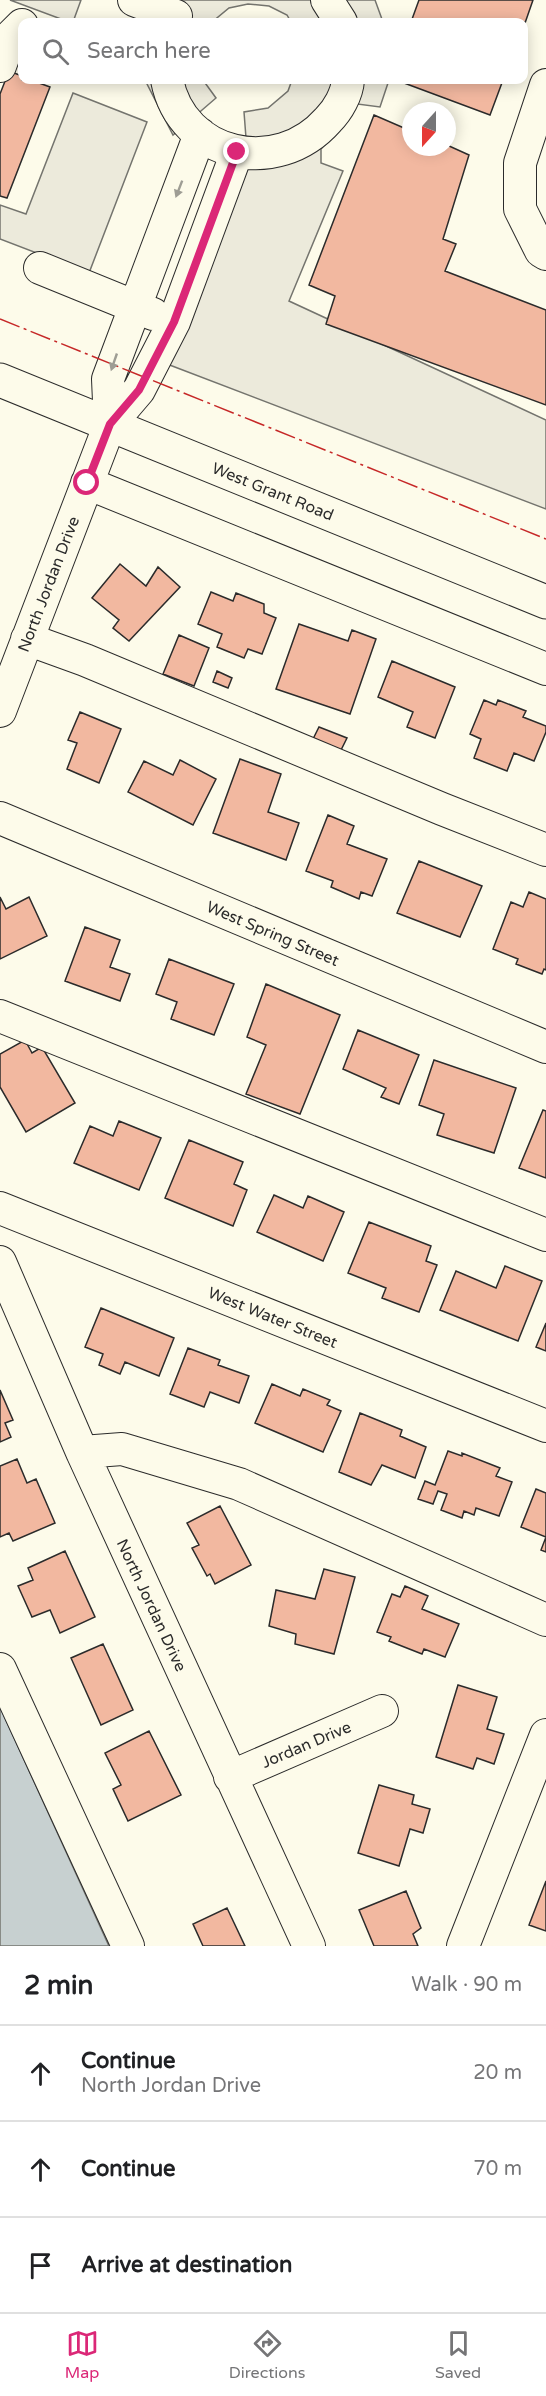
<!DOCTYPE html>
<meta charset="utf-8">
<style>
:root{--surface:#fff;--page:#f2f2f2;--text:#202124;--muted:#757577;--line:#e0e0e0;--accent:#db2777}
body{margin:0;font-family:"Varela Round",sans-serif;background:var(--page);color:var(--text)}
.compass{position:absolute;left:402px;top:102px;width:54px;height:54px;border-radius:50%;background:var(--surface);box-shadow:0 3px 15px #0003;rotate:201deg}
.stop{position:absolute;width:18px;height:18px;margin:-14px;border:4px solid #db2777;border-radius:50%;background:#fff}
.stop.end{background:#db2777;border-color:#fff;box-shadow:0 2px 6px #0008}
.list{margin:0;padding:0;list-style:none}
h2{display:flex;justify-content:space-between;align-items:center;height:78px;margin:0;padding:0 24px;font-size:26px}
h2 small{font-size:20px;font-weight:400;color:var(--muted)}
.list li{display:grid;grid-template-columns:39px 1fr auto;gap:18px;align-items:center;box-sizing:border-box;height:96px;padding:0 24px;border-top:2px solid var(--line)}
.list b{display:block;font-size:22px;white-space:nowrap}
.list p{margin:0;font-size:20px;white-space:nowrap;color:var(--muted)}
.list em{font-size:20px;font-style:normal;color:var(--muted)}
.icon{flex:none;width:33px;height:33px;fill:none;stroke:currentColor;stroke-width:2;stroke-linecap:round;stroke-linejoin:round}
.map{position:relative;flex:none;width:546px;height:1946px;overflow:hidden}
.search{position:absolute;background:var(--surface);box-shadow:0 3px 15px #0003;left:18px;right:18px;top:18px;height:66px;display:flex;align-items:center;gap:15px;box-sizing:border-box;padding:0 21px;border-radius:12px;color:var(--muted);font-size:22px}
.sheet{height:366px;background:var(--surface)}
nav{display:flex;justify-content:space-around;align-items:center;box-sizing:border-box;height:84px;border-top:2px solid var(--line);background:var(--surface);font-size:16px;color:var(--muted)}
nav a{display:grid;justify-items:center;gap:3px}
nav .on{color:var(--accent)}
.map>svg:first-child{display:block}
.parking{fill:#eceadb;stroke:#74746e;stroke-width:1.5}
.water{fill:#c7d0d0;stroke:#74746e;stroke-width:1.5}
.building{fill:#f2b8a0;stroke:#2b2b2b;stroke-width:1.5}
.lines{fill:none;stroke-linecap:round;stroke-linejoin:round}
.minor-casing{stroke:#2b2b2b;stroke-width:34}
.major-casing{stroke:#2b2b2b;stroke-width:35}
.minor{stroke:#fdfbea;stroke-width:32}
.major{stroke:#fdfbea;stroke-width:33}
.power{stroke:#c62828;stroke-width:1.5;stroke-dasharray:21 4.5 3 4.5;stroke-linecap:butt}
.oneway{fill:#9e9d94}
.route{stroke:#db2777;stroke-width:8}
.labels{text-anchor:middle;stroke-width:4.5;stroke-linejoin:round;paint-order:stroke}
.street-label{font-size:16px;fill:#2b2b2b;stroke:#fdfbea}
</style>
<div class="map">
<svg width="546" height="1946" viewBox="0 0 546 1946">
<rect width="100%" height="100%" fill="#fdfbea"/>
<path class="parking" d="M10,0h71l-8,22h-4z
M157,0h218l8,22h-92l-4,-7 -18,-9 -21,-2 -19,4 -17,14h-63z
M145,80h58l13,18 -43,37z
M292,80h97l-9,27 -30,-4 -11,26 -18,20v14l22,8 -54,130 257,119v89l-379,-145 80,-213 -3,-39 24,-4 20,-17z
M73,93l74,29 -58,151 -89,-34v-34l26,9z"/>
<path class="water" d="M0,1707l109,239h-109z"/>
<path class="building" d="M419,0h114l-9,26v-4h-113z
M9,71l13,5v4h9l19,7 -43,111 -7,-2v-102z
M396,80h107l-13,35z
M374,115l37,16v16l36,-2 22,10 -26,84 13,5 -11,27 101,39v95l-220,-81 9,-28 -26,-11z
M120,564l26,22 12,-19 22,20 -51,54 -16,-13 6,-8 -27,-22z
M211,592l22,9 3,-8 28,11v9l12,5 -14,36 -14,-5 -4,9 -27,-11 5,-13 -24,-10z
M299,624l49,17 4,-11 24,9 -26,75 -74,-25z
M179,635l30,13 -15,38 -31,-12z
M392,661l63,26 -20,51 -28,-11 6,-15 -35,-15z
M217,671l15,7 -4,10 -15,-6z
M484,700l12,5 2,-5 28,11 -3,6 23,9v6l-12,29 -20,-8 -7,18 -33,-13 7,-19 -11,-5z
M80,712l41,17 -22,54 -32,-14 10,-26 -9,-3z
M319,727l28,11 -6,12 -28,-11z
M240,759l41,15 -13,38 31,11 -13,37 -73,-27z
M180,760l36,19 -23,46 -65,-33 16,-31 29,14z
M328,815l26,11 -7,18 40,15 -15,37 -11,-4 -2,7 -28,-12 2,-6 -27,-10z
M419,861l63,25 -22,51 -63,-24z
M529,892l17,7v71l-2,-1 -2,5 -26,-10 2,-5 -25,-10 18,-47 12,5z
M0,897l6,12 23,-12 18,39 -47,23z
M85,927l35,13 -10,27 20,7 -10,27 -55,-20z
M169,959l65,25 -20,51 -43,-16 6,-17 -21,-8z
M266,984l74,31 -40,99 -54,-20 20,-49 -19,-8z
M358,1030l61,25 -20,49 -18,-7 5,-9 -43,-19z
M25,1040l7,13 10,-6 33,56 -49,29 -26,-45v-33z
M434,1060l82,28 -22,65 -57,-18 7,-21 -25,-9z
M543,1110l3,1v67l-27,-10z
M119,1121l42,17 -22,52 -65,-27 16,-37 23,10z
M189,1140l54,22 -9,22 13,6 -14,36 -68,-28z
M274,1195l29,13 5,-12 36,16 -21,49 -66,-29z
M369,1222l62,24 -5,15 11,4 -18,47 -37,-14 4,-10 -38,-15z
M505,1266l37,15 -24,60 -78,-31 16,-39 40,17z
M101,1308l73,30 -15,38 -34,-14 -5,12 -21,-9 4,-11 -18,-7z
M546,1323v28l-10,-4z
M188,1348l32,12 -2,5 31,11 -10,27 -29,-11 -6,15 -34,-13z
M272,1384l28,12 3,-7 27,11 -3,5 14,6 -18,41 -68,-29z
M0,1390l13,30 -8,3 6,14 -11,5z
M360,1413l42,17 -2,6 26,11 -11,31 -33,-13 -11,20 -32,-13z
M448,1451l14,5v-3l38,15 -4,8 16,6 -13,34 -23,-8 -2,7 -10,-4 -2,7 -21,-8 6,-16 -9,-3 -5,13 -15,-5 7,-18 10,4z
M17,1459l10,24 9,-4 19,44 -42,18 -4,-8 -9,4v-71z
M536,1489l10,4v59l-5,-2 5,-13 -25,-10z
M220,1506l31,59 -36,19 -5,-10 -3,2 -15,-28 7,-3 -12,-22z
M65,1551l30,66 -35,16 -10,-23 -18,7 -14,-31 15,-6 -5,-12z
M324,1569l31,8 -21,77 -39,-10 1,-10 -27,-8 7,-36 39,9z
M405,1586l23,10 -6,13 37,15 -14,33 -21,-8 -2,5 -33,-13 2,-4 -14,-5 15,-38 8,3z
M103,1644l30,66 -32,15 -30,-67z
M458,1685l39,12 -10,32 17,5 -10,30 -17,-6 -4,11 -37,-12z
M149,1731l32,64 -53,26 -15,-32 8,-4 -16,-32z
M379,1785l35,10 -2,9 18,5 -7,24 -13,-4 -11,37 -41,-13z
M546,1881v50l-17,-6z
M406,1891l15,37 -8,6 5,12h-44l-15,-36z
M227,1908l18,38h-42l-10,-22z"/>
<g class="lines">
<g class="minor-casing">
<path id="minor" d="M134,0l42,16
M327,0l14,22
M0,66l11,-30 11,-11
M167,80c15,77 110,98 161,40 10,-10 19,-26 20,-40
M546,85l-26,78v46l21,42 5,3
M200,134l-92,245 2,45 29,-34 35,-68 63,-170
M40,268l113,46
M87,483l459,186
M27,639l58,21 357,149 104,41
M0,711l110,-287
M0,818l546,229
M0,1016l546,219
M0,1208l546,218
M0,1262l82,190 227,494
M82,1452l40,-3 117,35 307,136
M0,1669l128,277
M230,1777l152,-66
M463,1946l83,-211"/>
</g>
<g class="major-casing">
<path id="major" d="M0,380l546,222"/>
</g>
<use href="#minor" class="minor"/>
<use href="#major" class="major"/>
<path class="power" d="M0,319l546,220"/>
</g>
<defs><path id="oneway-solid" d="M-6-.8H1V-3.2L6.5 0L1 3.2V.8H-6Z" transform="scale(1.5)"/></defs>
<g class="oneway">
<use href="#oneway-solid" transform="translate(179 189) rotate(111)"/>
<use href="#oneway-solid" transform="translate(114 362) rotate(109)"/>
</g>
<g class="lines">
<path class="route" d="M87,483l23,-59 29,-34 35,-68 63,-170"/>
</g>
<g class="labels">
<g class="street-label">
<text transform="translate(273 491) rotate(22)" y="6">West Grant Road</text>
<text transform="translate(48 584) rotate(-69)" y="6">North Jordan Drive</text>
<text transform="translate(273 933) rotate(23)" y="6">West Spring Street</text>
<text transform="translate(273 1317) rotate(22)" y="6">West Water Street</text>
<text transform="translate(152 1605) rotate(65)" y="6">North Jordan Drive</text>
<text transform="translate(306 1744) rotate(-23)" y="6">Jordan Drive</text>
</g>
</g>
</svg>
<svg class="compass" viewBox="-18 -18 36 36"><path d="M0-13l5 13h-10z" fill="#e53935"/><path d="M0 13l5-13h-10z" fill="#757577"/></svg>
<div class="stop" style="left:87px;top:483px"></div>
<div class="stop end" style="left:237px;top:152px"></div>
<div class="search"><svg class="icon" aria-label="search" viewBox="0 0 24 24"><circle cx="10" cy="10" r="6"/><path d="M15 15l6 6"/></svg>Search here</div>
</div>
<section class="sheet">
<h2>2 min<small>Walk · 90 m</small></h2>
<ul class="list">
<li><svg class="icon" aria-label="ahead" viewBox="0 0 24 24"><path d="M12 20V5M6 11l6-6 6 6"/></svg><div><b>Continue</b><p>North Jordan Drive</p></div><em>20 m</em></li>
<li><svg class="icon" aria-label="ahead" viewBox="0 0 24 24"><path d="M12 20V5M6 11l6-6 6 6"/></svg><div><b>Continue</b></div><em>70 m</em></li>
<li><svg class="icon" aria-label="arrive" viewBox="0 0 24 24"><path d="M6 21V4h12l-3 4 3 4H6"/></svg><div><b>Arrive at destination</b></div></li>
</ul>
</section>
<nav>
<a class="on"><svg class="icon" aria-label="map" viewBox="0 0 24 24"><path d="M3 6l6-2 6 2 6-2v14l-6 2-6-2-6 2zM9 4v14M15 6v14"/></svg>Map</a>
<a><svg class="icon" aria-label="directions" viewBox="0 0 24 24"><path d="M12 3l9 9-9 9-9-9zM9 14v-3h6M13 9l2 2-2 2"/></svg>Directions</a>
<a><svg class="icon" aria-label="saved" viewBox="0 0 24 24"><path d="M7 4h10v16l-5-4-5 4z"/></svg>Saved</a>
</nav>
